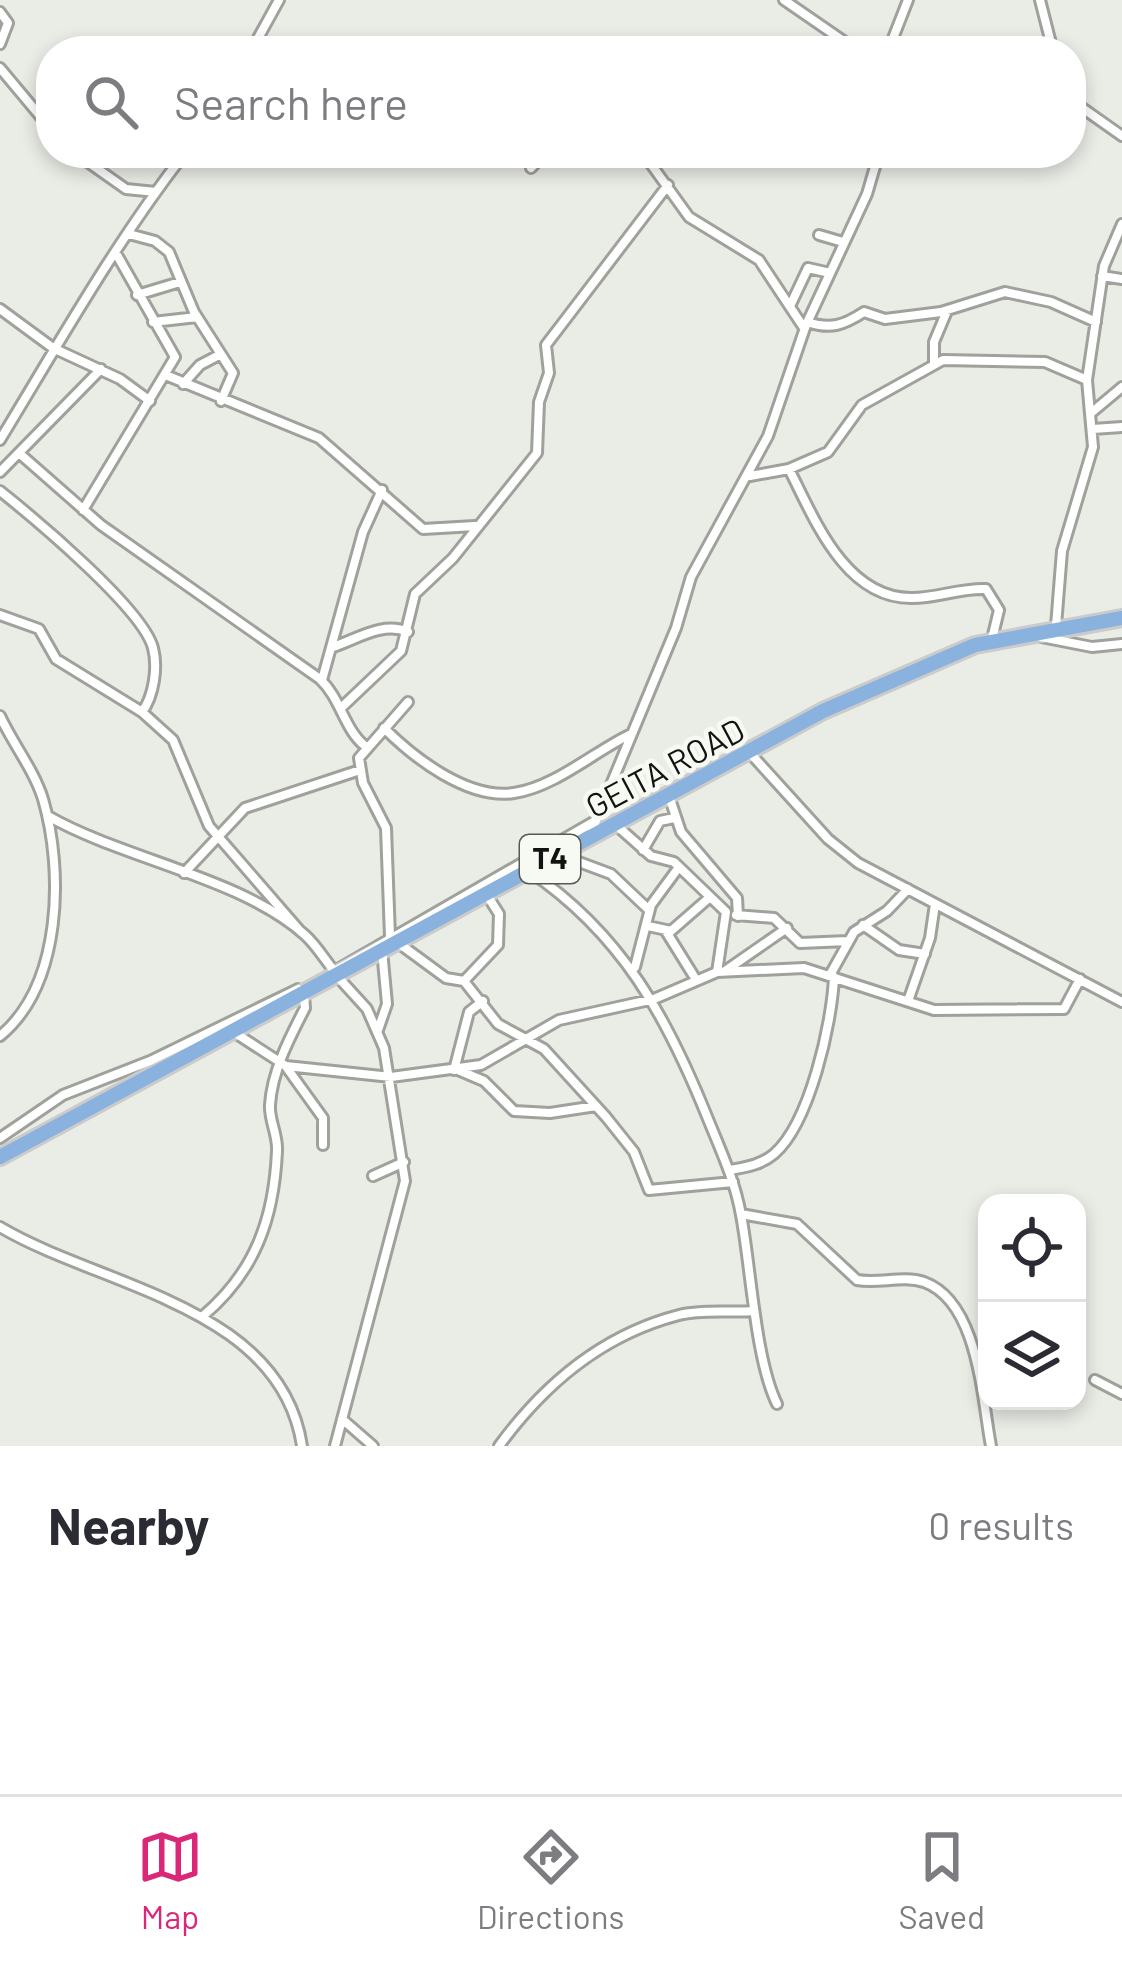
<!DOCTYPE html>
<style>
:root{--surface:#fff;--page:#f7f7f7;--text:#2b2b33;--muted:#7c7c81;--line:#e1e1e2;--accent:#db2777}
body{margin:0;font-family:Barlow,sans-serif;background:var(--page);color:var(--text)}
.controls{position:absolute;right:36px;bottom:36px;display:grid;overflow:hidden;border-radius:24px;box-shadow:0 6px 18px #0003}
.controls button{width:108px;height:108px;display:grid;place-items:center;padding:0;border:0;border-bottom:3px solid var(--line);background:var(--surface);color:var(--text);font:60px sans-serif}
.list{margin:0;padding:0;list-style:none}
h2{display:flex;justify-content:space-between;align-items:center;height:156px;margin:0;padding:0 48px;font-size:51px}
h2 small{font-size:39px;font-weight:400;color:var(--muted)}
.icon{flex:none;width:66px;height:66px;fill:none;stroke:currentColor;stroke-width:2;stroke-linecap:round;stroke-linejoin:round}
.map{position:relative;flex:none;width:1122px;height:1446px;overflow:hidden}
.search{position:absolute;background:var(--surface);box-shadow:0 6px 18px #0003;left:36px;right:36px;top:36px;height:132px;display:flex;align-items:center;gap:30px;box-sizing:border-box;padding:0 42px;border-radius:48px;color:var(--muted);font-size:45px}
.sheet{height:348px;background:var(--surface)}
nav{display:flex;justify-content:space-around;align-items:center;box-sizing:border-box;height:168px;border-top:3px solid var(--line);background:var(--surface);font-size:33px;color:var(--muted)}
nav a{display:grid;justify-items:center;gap:6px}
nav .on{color:var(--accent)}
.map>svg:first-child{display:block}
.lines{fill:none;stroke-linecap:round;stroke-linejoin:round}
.minor-casing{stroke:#9fa19b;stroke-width:14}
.trunk-casing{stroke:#cbcbcb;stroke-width:20}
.minor{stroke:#fff;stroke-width:8}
.trunk{stroke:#8ab2df;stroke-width:14}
.labels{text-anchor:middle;stroke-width:9;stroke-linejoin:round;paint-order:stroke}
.shield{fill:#f7faf3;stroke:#575855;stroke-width:3}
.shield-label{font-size:30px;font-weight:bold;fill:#121311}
.street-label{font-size:33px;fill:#121311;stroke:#f7faf3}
</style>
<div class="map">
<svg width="1122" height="1446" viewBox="0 0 1122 1446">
<rect width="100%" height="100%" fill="#eaede6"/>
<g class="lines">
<g class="minor-casing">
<path id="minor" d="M784,0l74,51
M1040,0l13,51
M0,12l8,11 -8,21
M251,51l28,-51
M888,51l20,-51
M0,68l51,61
M1071,100l51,36
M75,153l51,36 30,3
M643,153l46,64 70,43 45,68
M531,168l14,-15
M129,234l26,7 14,11 25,60 39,61 -12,28
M819,235l24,7
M1102,276l20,3
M137,295l43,-13
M791,304l17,-36 22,5
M0,309l53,39 67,31 30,22
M153,322l44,-5
M807,322c24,8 37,3 57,-10l21,7 56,-7 64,-20 46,10 45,20
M934,362v-20l13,-31
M168,376l151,62 104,91 52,-3
M183,384l17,-19 21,-11
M1091,413l31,-26
M1093,429l29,-2
M0,440c59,-97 115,-197 185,-287
M19,453l82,72 219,154c21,20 24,50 45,67
M789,469c25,49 56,130 123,129 25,0 48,-10 74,-9l13,21 -7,29
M0,472l101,-103
M750,476l39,-7 39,-17 34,-47 81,-45 102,2 42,18
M0,491c34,27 143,118 153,157 5,19 1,48 -11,64
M83,510l92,-153 -58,-102
M0,615l39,14 17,30 86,53 31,28 36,86 92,106
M1056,626l6,-75 31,-104 -6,-67 17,-114 18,-42
M1041,637l51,10 30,-3
M333,647c24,-8 50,-26 75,-15
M322,680l41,-148 19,-42
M342,707l59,-56 14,-57 38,-36 84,-105 2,-51 10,-29 -3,-28 122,-160
M0,716c13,28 34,54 43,83 21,72 19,186 -43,237
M384,728c30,30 84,72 130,65 41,-6 81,-42 117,-59
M750,753l78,86 30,24 264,139
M669,796l12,36 56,66 1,18
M48,816c75,43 194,62 257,119 12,11 20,25 30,37
M616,825l35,31 23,6 52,50 -9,60
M590,835l86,-207 15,-51 77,-141 38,-111 61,-131 12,-41
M643,850l17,-29 14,-3
M563,856l48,18 38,36
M529,871c93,63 138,146 179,248 13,32 27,62 33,96 10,52 14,144 36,189
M184,873l61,-65 115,-38
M736,915l38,3 26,25 48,-2
M863,925l36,25 26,4
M648,926l23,5 39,-34
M667,933l28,45
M390,937l-4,-109 -23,-45 -4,-25 49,-56
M397,942l49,36 18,3 34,-36 1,-31 -12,-19
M635,967l16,-62 28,-38
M338,969l257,-148
M725,971l62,-43
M830,975l24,-43 33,-21 21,-22
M464,981l34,43 46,25 62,68 28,35 15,38 84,-8
M908,1001l22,-63 5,-34
M378,1030l9,-26 -5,-54
M232,1031l54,35 105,11 90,-12 78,-45 95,-21 63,-27 87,-4 130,42 130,-1 16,-30
M287,1068l36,50v27
M454,1070l15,-58 14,-11
M458,1070l26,11 30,30 36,2 46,-7
M0,1138l63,-43 87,-34 148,-72
M730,1170c16,-3 31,-5 44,-16 36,-31 58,-131 60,-177
M373,1176l31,-14
M741,1214l56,10 60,56c22,4 46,-5 67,2 55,20 58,118 67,164
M0,1227c101,60 281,79 302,219
M203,1316c52,-44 71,-97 74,-165 1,-17 -8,-30 -7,-46 2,-34 20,-68 35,-97l-1,-13
M1095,1380l27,14
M342,1419l31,27
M335,1446l70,-265 -21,-133 -17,-39 -30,-33
M499,1446c46,-63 103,-111 180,-131 24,-6 51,-2 75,-4"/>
</g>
<g class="trunk-casing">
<path id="trunk" d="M0,1157l823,-446 152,-66 147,-27"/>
</g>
<use href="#minor" class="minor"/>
<use href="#trunk" class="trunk"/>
</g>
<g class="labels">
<rect class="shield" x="520" y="835" width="60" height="48" rx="9"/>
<g class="shield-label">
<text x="550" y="869">T4</text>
</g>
<g class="street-label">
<text transform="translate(665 768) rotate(-28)" y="12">GEITA ROAD</text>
</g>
</g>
</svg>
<div class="controls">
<button><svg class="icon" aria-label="locate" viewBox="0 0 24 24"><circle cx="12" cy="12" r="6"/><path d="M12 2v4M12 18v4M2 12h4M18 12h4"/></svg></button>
<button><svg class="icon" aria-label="layers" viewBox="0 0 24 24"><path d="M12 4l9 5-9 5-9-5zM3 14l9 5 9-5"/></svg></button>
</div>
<div class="search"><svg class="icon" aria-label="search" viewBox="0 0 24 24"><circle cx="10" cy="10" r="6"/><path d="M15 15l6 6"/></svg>Search here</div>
</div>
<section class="sheet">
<h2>Nearby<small>0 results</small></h2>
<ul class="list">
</ul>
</section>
<nav>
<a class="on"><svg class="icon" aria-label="map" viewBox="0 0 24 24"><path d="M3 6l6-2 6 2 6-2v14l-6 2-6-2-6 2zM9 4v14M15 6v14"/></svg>Map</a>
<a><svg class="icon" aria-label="directions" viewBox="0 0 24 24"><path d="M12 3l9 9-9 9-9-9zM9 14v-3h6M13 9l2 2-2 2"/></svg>Directions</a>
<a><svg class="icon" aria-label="saved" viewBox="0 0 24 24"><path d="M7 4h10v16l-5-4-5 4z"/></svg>Saved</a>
</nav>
